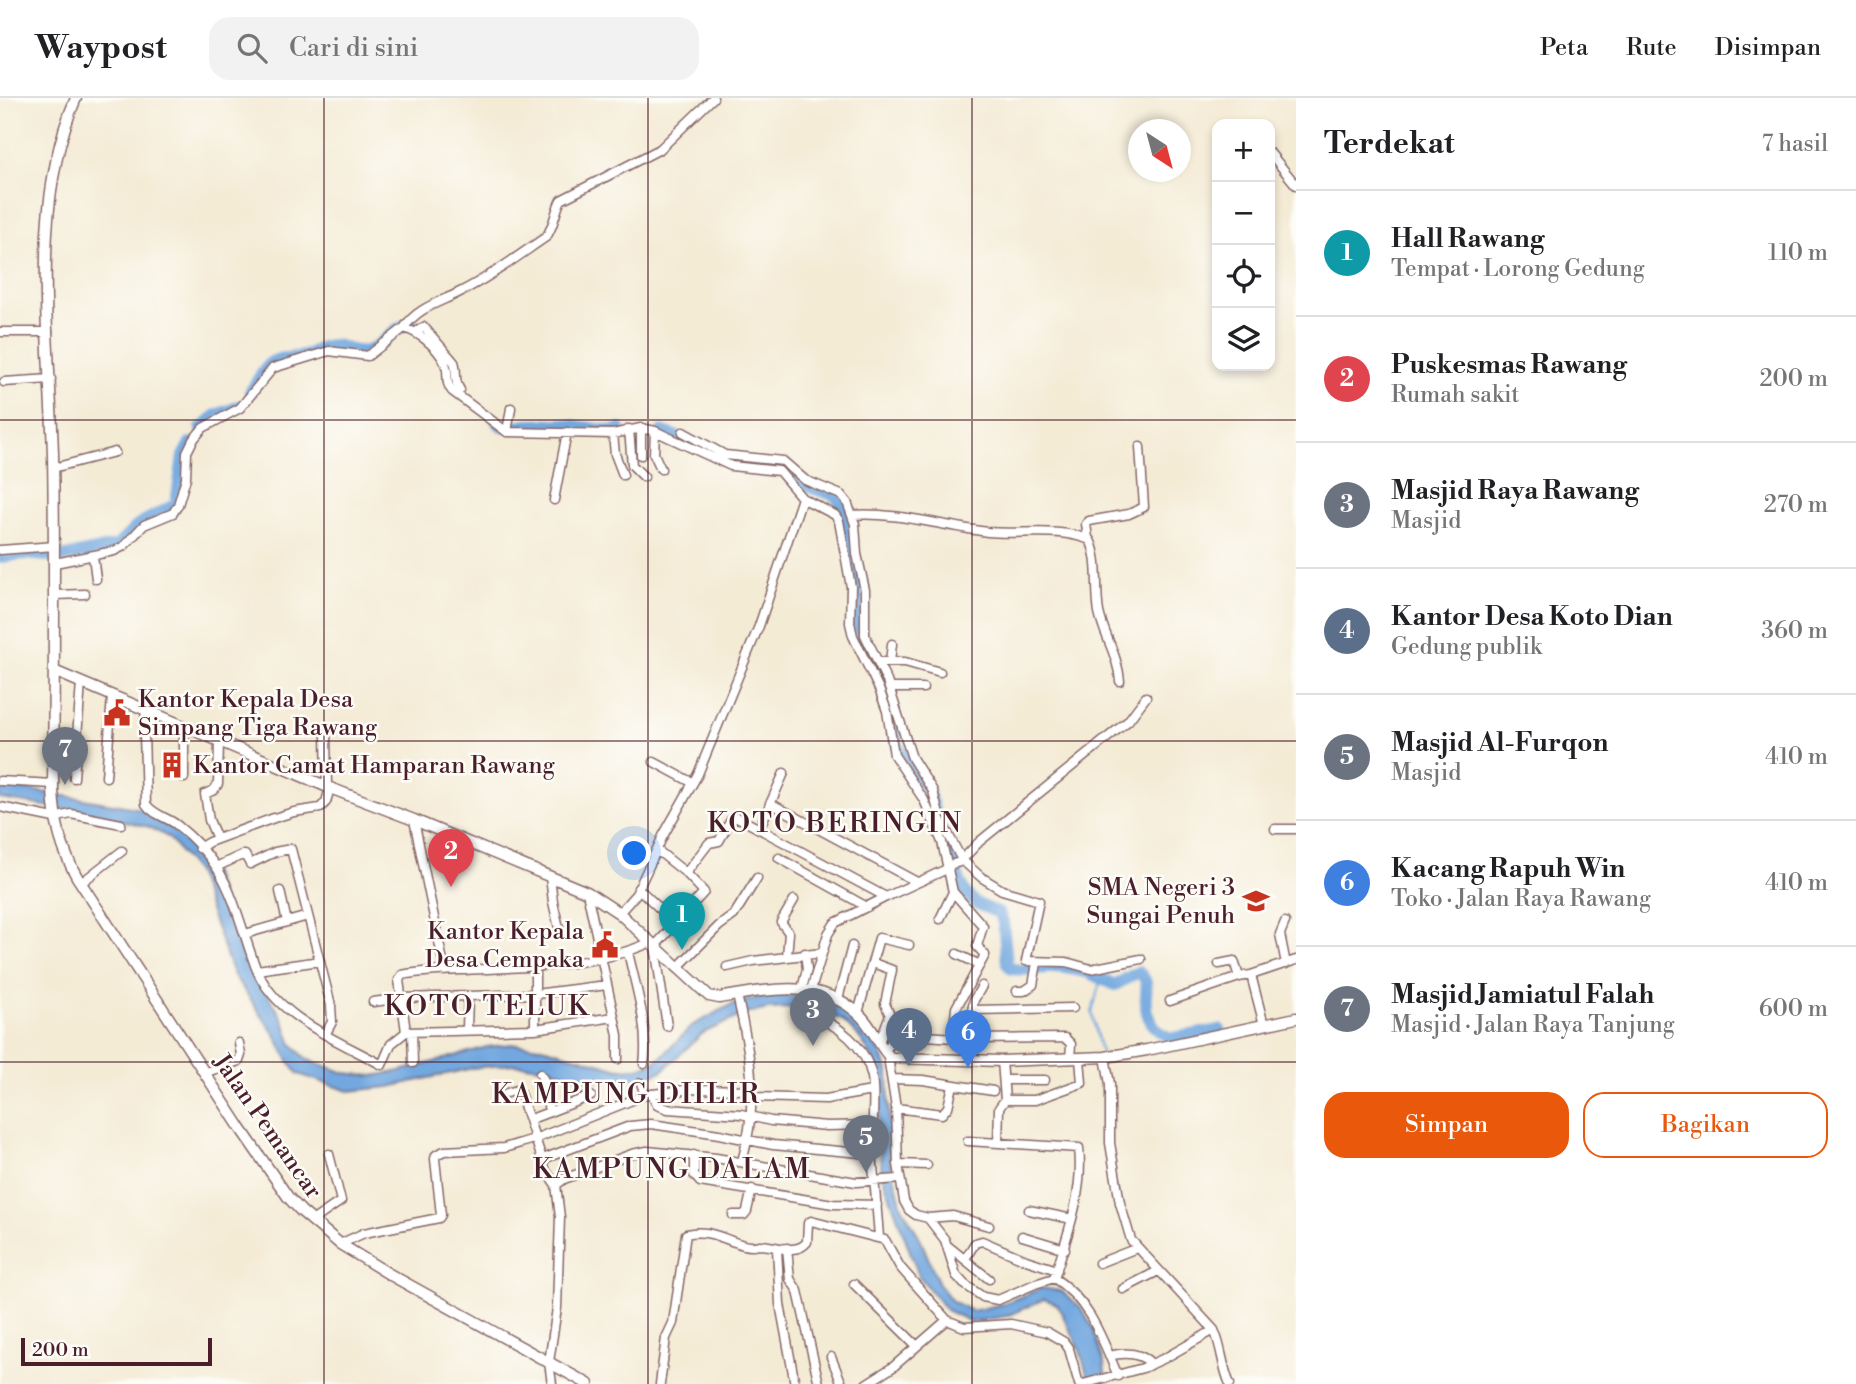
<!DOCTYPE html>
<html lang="id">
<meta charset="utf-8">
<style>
:root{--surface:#fff;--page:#f2f2f2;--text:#202124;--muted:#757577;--line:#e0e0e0;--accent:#ea580c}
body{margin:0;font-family:"Libre Bodoni",serif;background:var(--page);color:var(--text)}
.controls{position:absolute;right:21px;top:21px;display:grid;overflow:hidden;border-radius:14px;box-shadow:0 4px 10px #0003}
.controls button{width:63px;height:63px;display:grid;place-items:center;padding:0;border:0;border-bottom:2px solid var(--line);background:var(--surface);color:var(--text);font:35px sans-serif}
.compass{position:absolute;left:1128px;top:21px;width:63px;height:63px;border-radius:50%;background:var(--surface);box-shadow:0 4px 10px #0003;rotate:144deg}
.scale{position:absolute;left:21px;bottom:18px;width:191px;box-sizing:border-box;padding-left:7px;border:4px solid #4a1f2b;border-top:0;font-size:19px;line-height:24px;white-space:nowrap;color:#4a1f2b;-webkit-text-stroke:5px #fdfcf7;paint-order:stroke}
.you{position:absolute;left:635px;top:756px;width:24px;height:24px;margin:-18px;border:5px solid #fff;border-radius:50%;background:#1a73e8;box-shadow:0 0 0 10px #1a73e833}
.badge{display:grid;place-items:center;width:46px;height:46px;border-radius:50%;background:var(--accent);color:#fff;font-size:23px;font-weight:700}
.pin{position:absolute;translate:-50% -58px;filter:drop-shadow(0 2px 4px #0008)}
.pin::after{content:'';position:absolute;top:37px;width:24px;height:21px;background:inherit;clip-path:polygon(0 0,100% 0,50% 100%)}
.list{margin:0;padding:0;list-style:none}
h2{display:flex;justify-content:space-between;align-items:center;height:91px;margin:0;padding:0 28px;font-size:30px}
h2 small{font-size:23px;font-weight:400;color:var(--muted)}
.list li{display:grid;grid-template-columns:46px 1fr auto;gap:21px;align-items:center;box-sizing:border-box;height:126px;padding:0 28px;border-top:2px solid var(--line)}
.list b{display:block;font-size:26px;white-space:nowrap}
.list p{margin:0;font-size:23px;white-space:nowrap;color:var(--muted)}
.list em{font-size:23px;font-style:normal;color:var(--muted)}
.actions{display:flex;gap:14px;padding:21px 28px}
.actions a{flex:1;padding:16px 0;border:2px solid var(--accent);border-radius:21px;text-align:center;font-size:24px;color:var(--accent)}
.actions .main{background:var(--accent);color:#fff}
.icon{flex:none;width:38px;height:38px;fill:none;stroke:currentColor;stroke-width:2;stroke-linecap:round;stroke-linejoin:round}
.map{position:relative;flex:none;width:1296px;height:1286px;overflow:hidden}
header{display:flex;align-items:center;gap:42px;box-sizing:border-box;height:98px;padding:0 35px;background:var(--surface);border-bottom:2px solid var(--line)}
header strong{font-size:33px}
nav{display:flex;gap:38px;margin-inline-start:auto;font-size:24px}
.search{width:490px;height:63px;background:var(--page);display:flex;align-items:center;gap:18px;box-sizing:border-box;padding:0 24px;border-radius:21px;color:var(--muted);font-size:26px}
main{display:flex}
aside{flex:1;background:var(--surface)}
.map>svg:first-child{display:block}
.water{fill:#72a7df;stroke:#5e6385;stroke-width:2}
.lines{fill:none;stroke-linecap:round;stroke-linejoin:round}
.stream{stroke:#72a7df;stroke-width:2}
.river{stroke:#72a7df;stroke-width:12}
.minor-casing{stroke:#866666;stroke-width:11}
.major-casing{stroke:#866666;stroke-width:13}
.minor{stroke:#fff;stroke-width:8}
.major{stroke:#fff;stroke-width:10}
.grid{fill:none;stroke:#4a1f2b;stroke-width:2;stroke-opacity:0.55}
.labels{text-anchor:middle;stroke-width:5;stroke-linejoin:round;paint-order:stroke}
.poi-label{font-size:24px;fill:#4a1f2b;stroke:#fdfcf7;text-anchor:start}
.street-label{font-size:24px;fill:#4a1f2b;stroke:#fdfcf7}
.quarter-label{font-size:28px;letter-spacing:2px;fill:#4a1f2b;stroke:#fdfcf7}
</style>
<header>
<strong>Waypost</strong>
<div class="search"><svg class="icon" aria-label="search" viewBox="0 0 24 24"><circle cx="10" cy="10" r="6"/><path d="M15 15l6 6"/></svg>Cari di sini</div>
<nav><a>Peta</a><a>Rute</a><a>Disimpan</a></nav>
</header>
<main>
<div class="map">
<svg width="1296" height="1286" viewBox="0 0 1296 1286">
<rect width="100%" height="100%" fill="#fdfcf7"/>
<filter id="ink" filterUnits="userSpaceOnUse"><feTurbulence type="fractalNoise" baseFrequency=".0143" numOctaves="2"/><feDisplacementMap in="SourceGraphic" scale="14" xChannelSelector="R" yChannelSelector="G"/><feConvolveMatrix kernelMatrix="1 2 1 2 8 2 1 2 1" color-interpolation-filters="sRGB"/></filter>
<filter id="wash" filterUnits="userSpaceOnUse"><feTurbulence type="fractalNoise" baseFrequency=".00686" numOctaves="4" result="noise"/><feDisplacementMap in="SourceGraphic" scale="28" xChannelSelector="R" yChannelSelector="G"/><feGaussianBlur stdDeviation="1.57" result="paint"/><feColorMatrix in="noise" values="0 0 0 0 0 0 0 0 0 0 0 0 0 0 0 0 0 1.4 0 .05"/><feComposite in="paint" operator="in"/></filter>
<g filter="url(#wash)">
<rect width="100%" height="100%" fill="#f4ebd5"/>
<path class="water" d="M0,687l136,23 28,11 19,16 30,39 27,77 43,68 9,25 14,15 39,14 28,3 28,-5 86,-24 25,-3 31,3 76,22 19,-1 10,-3 12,-7 33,-33 40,-21 36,-9 38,1 21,4 21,13 14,14 16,22 9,21 2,90 12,47 17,29 20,48 13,17 20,10 30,-7 40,-16 19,3 19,16 13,21 11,35 2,21h-16l-11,-37 -22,-43 -13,-5 -37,17 -36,6 -25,-12 -27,-34 -37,-101 -4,-40 2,-49 -4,-22 -16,-26 -18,-18 -31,-13 -43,2 -23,5 -42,19 -41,38 -21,8 -52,1 -44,-13 -32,-3 -40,4 -84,19 -40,4 -51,-17 -8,-11 -15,-28 -42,-61 -37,-102 -28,-35 -19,-10 -53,-13 -96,-15z"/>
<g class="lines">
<path class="stream" d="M1101,955l-9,-40 9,-35"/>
<path class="river" d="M250,294c6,-8 11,-20 18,-27 9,-9 25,-6 36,-10 11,-3 19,-11 31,-10 11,2 20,9 32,6 26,-8 34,-46 62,-13
M497,324l5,4 59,-2 51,7 8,-2
M201,331l15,-14 17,-6 5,-3
M662,333l39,15 20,13 60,8 16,16 37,12 9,11 15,80 -2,37 35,83 7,40 30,44 11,37 25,64 11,12 24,10 4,9 4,42 5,5 8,1 41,-3 26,5 28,13 23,-13c14,9 6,22 8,35 1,14 15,30 28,31l46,-8
M0,459l24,-3 38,3 55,-11 22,-22 37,-20 7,-48 7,-13"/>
</g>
</g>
<g filter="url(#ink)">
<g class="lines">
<g class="minor-casing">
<path id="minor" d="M1270,55l26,32
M404,230c13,-20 34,-25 54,-35 31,-15 60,-37 88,-56 8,-10 9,-26 15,-37l99,-51 53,-51
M0,234h48
M416,234l8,-5 30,35c4,10 -1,18 6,28
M4,284l47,-3
M641,330v27
M629,331l3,36 12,12
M655,333l-1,23 7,15
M507,334l4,-24
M683,334l42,23 58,6 22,19 36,15 6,7 8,22 2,30 8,36v45l22,46 25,77 21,33 7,28 22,41 19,17 21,13 37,11 -13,60 40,1 25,7 50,-10
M613,336l2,20 8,21
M53,370l62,-16
M554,402l13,-68
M852,417c40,-4 95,12 136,17 33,3 70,-5 102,8 10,19 5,51 9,72 5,24 19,43 21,69
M1088,440l-2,-14 3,-3 40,-7 15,-7 -4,-60
M0,452l55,-4
M93,458l3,23
M55,465l59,-12 10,-5 20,-21 29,-12 5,-8 8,-27 1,-26 6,-12 10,-12 37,-20 33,-40 56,-17 39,5 36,-28c17,5 40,24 43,42 1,10 -1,13 5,21l55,41 106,2 28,-6 14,3 76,35 48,5 23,27 33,17 4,6 12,66 -1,36 3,13 26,53 8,22 7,44 30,45 18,42 11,50 30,34 -6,20 8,9 -29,53 -3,29
M54,497l31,-1
M878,564h27l35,10
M890,564l2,-18
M889,590h34
M146,613l-2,21 2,72c7,11 21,13 31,21 14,11 30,28 40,43 18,28 27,69 39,100 20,50 82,72 126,97l9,-21 15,-12 129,-3 79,-12
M184,628v52
M326,635l1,54
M654,664l39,21
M106,679l6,-81
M74,680l7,-95
M0,683l53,3
M770,705l147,79
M0,709l54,11 17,-4 50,10
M414,722l31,151
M759,731l25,-56
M1275,731h21
M217,741l-8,-19 -4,-26 9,-4 4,-6 1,-43
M199,750l10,-6 65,-24 20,-6 26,-4 6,-6 4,-14
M657,752l29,23 18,19 -49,54 12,80
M779,760l88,49
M949,767l11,-3 19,-20 149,-121 18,-24
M216,769l26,-12h3l5,9 25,-12 16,-3 40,156 1,17 -6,11
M686,775l23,-30 10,-2 12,-21 6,-3 149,80
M550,778l3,26 6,26
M81,785l41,-32
M638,790l38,36
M280,793l7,31
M587,794l31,143v24
M619,815l17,-19 27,-58 35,-62 61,-148 43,-128
M940,821l13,-27
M1285,824l-5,12 6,30
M245,836l63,-18
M628,854c8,36 21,75 16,112
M957,856l23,11
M787,858l2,-23 -8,-11 13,-22
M873,865l19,7 -7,34 5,11 -10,25
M1219,866l15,-3 5,16
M727,869l26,-6 69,-8
M677,870l42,-42 15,-11 23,-37
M257,872l63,-9
M802,891l5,-20 -2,-16
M811,892l17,-56 7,-11 51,-26 63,-29
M814,893l-5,25c29,6 57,31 63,61 4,24 -1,50 0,75 2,28 5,57 7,85
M1017,893h7l9,-6 4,-22
M737,897c14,61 22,105 5,167
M838,901l14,-53
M1170,903l69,-24 12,-2
M373,904l30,-4 132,-4 72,-9
M972,912l101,-2
M858,915l21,-75 30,7
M1264,927l-13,-50 45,-15
M535,931v-63
M467,932l1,-34
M406,934l-7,-52 3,-5c19,-4 40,-4 59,-5 61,-3 134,-2 190,-28
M412,934l1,31
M967,941l7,-39 8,-14
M885,951l5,-4 2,-7 8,-4 67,5 98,-1 6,6 -1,15
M888,959l8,51 2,56 6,37 5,9 7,5 12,3 17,22 11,35 8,9 19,13 15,3 37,-16 19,-6c36,23 48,61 64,98
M1105,959l5,27v59l10,60 11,37 83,90c8,17 8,37 16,54
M204,975l35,-12 2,-6 -2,-12
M540,976l4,6 5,32
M892,981l31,1 70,11
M1004,982h41
M641,985l4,12
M507,995l10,-3 3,3 26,78 10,14
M652,996l5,11 11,4 73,5 30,7 56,5 46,-1
M754,999l72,2 46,-8
M1005,1002h30l47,-17 -2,-24
M896,1010l46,6 6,-7 5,-22
M531,1021l60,-23
M968,1043l111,7c5,45 -12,88 -25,130
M998,1045l1,-35 6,-8 -3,-39
M694,1057v20l6,7 133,22 44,1
M543,1061l87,-33 21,-2 68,10 54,11 99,9
M898,1066l29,1
M1029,1112l43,9
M733,1117h11l3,-4 5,-22
M928,1120l25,-2 36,10
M312,1123l29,-20 -12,-47
M1022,1138l43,13
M340,1146l24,-11 75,-15 2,-3 -6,-56 1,-4 8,-4 60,-3 33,-10 108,-43 47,-6 61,1
M948,1148l41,33
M787,1150l3,31 8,12 21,93
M777,1151l3,55 15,80
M965,1161l10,-16 7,-2 44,19 31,10
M1099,1165l38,-15
M854,1186l62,61
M1123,1191l35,-18
M1109,1258c15,-4 31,-4 43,8
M831,1259l11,27
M552,1286l-3,-22 8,-54 3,-91 -4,-32 8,-6 68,-25 15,-3 69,7 140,24 43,-3
M660,1286l6,-46 7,-15 13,-89c23,-6 38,6 58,11 7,2 10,1 16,0 15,0 36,11 47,-3l1,-19 3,-2 74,19 15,27 47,53 17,7 47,-3 36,8 17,10 5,7 10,35
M866,1286l27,-17 54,-47
M1083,1286l60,-16 22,-10 49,-28"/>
</g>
<g class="major-casing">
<path id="major" d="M76,0c-47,107 -26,242 -23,357 2,111 1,223 0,334 1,32 8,60 24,88l164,252 47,68 13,14 39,33 49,30 199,110
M54,573l276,117 84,32 173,72 32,21 90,83 10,2c47,-8 101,-21 141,17 13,12 21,35 31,43l111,3 103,-4 42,-7 149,-32"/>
</g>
<use href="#minor" class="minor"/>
<use href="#major" class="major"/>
</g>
</g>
<path class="grid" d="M324,0v1286M648,0v1286M972,0v1286M0,322h1296M0,643h1296M0,964h1296"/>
<defs>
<g id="civic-bare" transform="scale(2.1)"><path d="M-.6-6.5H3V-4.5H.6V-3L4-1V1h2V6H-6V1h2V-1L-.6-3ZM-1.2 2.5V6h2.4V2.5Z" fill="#c8321e" stroke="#fdfcf7" stroke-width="2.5" paint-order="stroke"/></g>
<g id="building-bare" transform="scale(2.1)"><path d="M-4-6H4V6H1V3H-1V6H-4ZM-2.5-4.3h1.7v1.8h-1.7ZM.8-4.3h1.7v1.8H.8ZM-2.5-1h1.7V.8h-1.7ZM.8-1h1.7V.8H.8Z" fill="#c8321e" stroke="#fdfcf7" stroke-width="2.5" paint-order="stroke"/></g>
<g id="school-bare" transform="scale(2.1)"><path d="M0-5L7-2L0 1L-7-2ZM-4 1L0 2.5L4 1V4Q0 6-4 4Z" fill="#c8321e" stroke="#fdfcf7" stroke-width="2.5" paint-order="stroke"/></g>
</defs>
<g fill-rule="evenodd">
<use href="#civic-bare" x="117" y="615"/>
<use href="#building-bare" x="172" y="667"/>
<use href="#school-bare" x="1256" y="803"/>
<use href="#civic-bare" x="605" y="847"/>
</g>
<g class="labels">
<g class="poi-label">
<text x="138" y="609">Kantor Kepala Desa<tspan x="138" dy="28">Simpang Tiga Rawang</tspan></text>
<text x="193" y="675">Kantor Camat Hamparan Rawang</text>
<text x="1235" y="797" text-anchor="end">SMA Negeri 3<tspan x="1235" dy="28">Sungai Penuh</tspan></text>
<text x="584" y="841" text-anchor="end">Kantor Kepala<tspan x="584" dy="28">Desa Cempaka</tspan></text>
</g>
<g class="street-label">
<text transform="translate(268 1028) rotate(55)" y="8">Jalan Pemancar</text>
</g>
<g class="quarter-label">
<text x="835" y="734">KOTO BERINGIN</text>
<text x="487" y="917">KOTO TELUK</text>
<text x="626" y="1005">KAMPUNG DIILIR</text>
<text x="672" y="1080">KAMPUNG DALAM</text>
</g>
</g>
</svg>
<div class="controls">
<button>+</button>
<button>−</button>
<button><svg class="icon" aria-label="locate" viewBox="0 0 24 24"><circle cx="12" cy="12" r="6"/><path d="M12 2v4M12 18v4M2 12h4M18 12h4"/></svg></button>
<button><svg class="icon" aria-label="layers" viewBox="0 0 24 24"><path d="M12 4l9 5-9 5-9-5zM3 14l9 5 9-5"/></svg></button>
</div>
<svg class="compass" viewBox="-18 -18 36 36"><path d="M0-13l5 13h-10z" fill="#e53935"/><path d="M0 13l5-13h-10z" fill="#757577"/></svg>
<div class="scale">200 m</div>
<div class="you"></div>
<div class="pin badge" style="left:682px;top:852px;background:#0f9aa8">1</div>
<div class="pin badge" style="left:451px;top:789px;background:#e0444e">2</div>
<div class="pin badge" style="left:813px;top:948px;background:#6b7280">3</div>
<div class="pin badge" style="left:909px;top:968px;background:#5c6f8a">4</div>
<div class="pin badge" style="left:866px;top:1075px;background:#6b7280">5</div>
<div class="pin badge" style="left:968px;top:970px;background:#3f7fe0">6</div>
<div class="pin badge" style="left:65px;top:687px;background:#6b7280">7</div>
</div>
<aside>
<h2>Terdekat<small>7 hasil</small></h2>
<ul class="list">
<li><span class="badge" style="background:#0f9aa8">1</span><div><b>Hall Rawang</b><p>Tempat · Lorong Gedung</p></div><em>110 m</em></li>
<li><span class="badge" style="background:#e0444e">2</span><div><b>Puskesmas Rawang</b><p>Rumah sakit</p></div><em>200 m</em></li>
<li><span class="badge" style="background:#6b7280">3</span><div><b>Masjid Raya Rawang</b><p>Masjid</p></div><em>270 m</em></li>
<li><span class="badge" style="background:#5c6f8a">4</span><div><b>Kantor Desa Koto Dian</b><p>Gedung publik</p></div><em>360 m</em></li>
<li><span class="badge" style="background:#6b7280">5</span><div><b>Masjid Al-Furqon</b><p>Masjid</p></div><em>410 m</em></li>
<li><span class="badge" style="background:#3f7fe0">6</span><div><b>Kacang Rapuh Win</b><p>Toko · Jalan Raya Rawang</p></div><em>410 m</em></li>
<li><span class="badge" style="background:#6b7280">7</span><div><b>Masjid Jamiatul Falah</b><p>Masjid · Jalan Raya Tanjung</p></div><em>600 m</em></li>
</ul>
<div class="actions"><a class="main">Simpan</a><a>Bagikan</a></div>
</aside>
</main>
